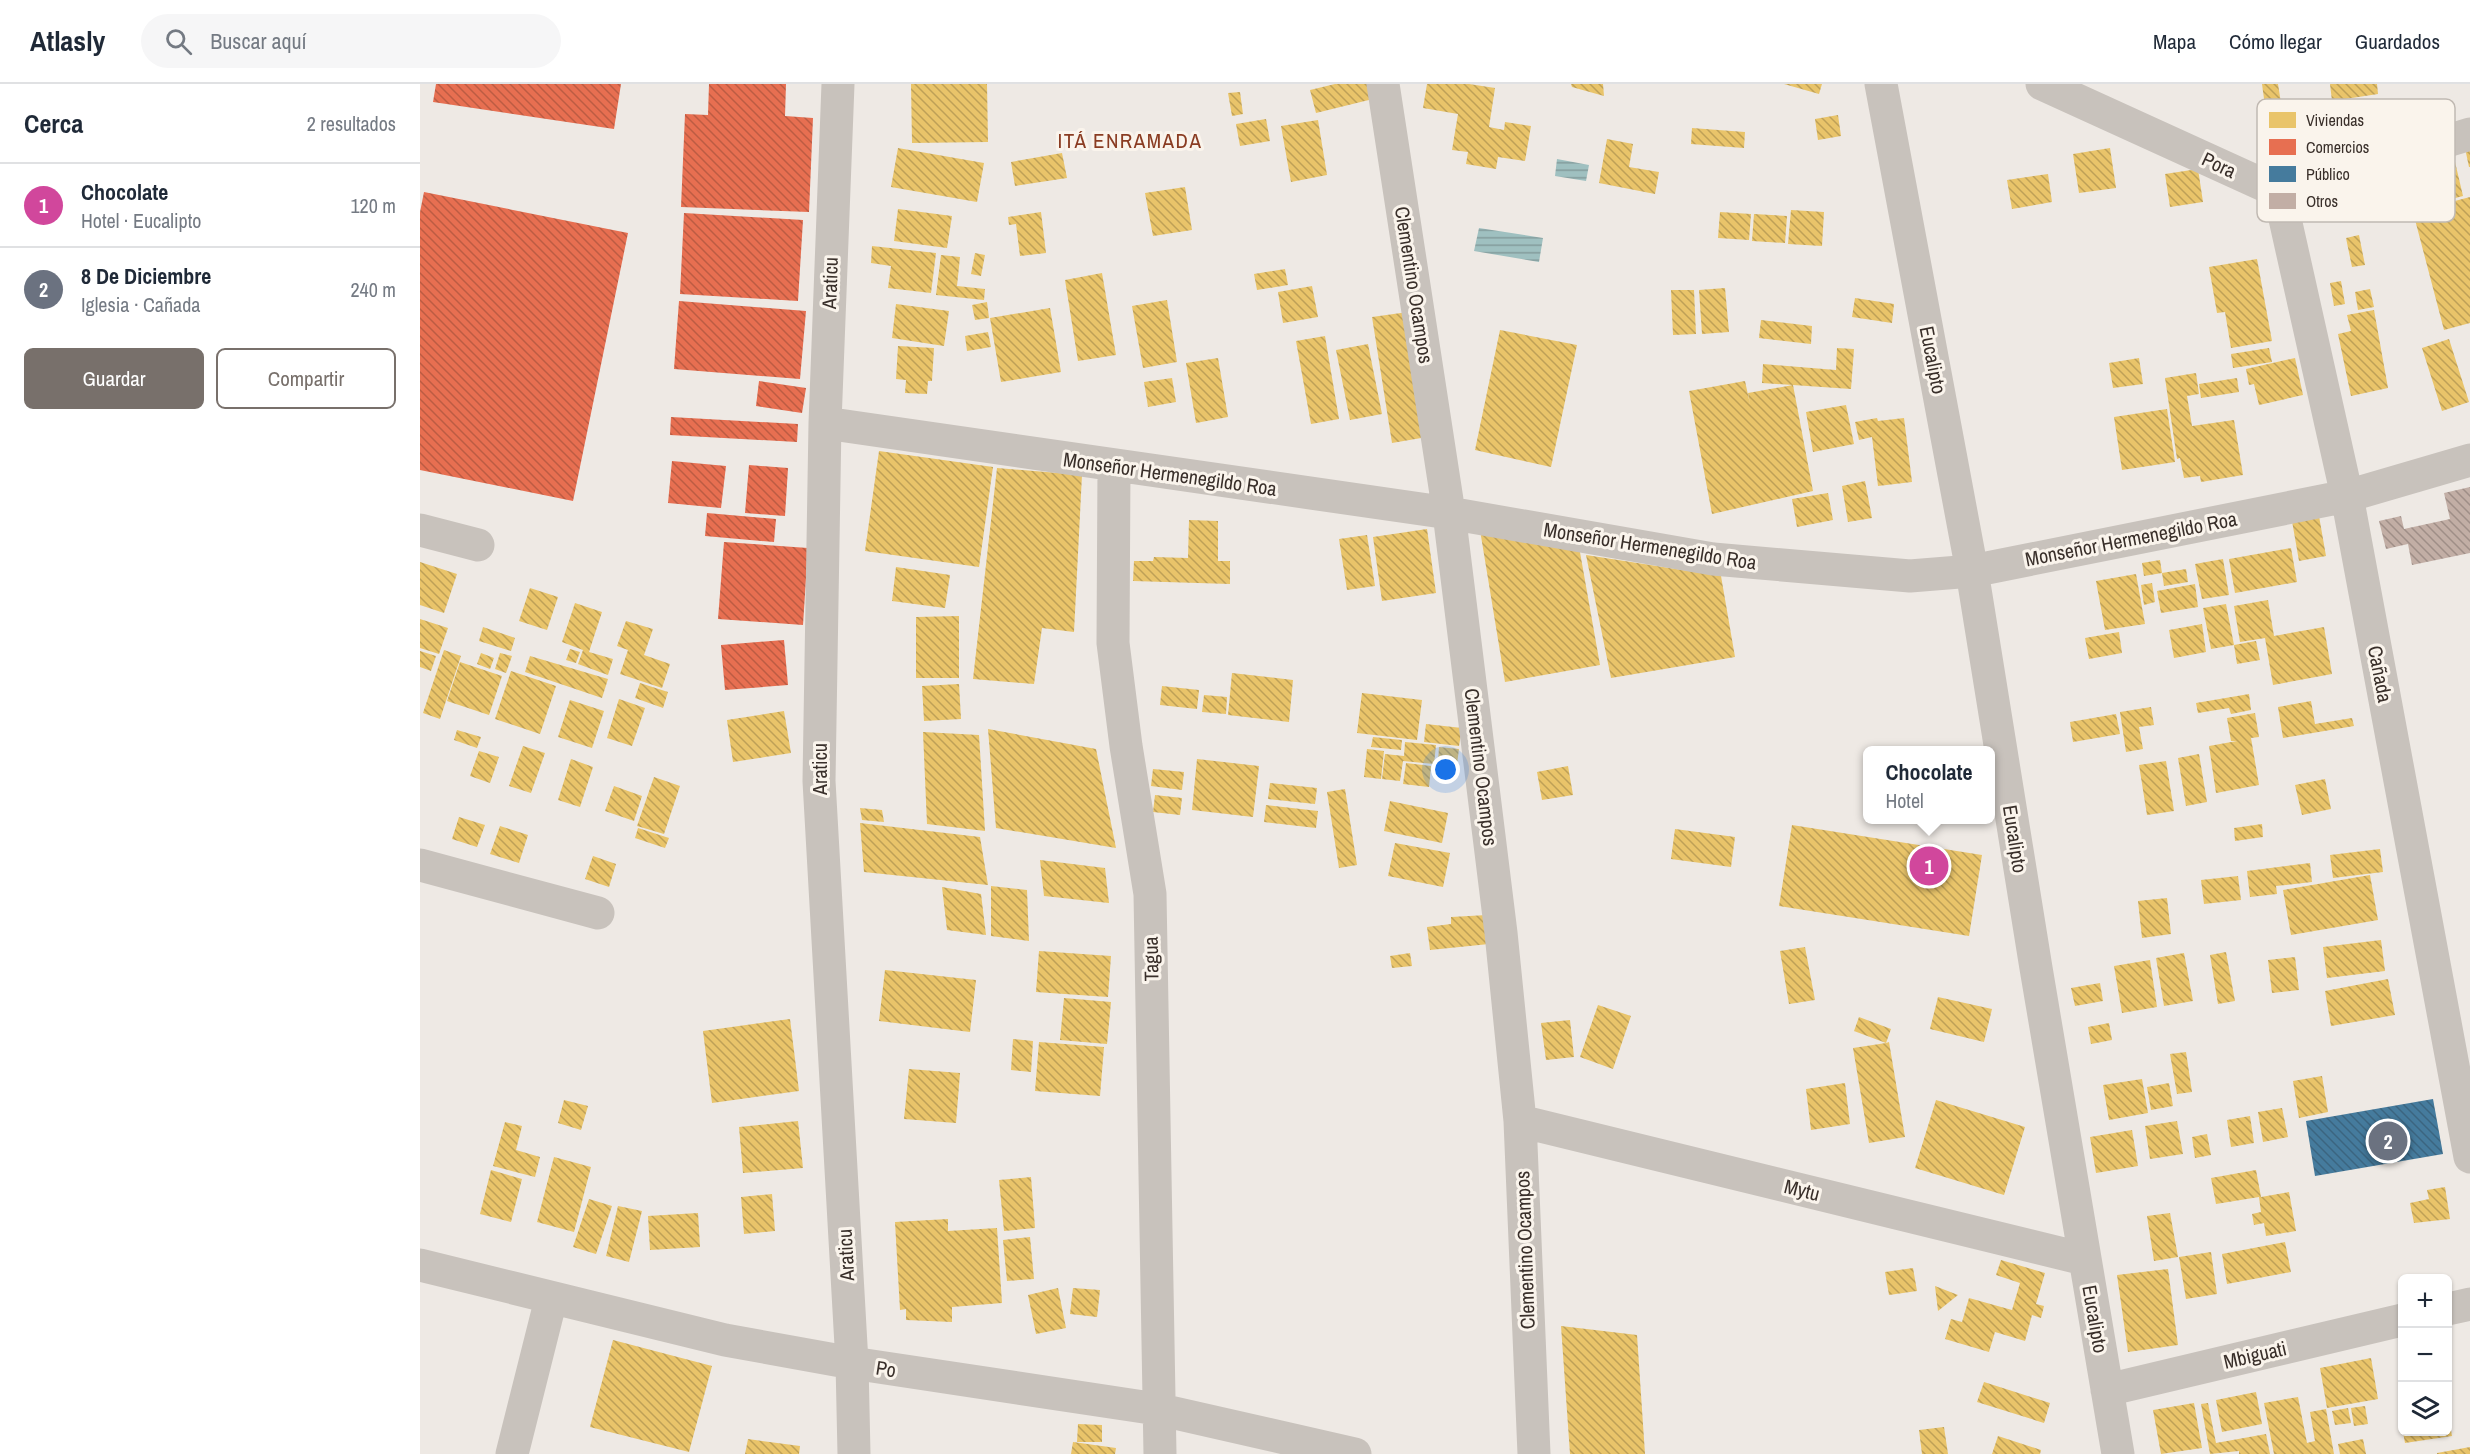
<!DOCTYPE html>
<html lang="es">
<meta charset="utf-8">
<style>
:root{--surface:#fff;--page:#f6f6f7;--text:#1f2937;--muted:#747a83;--line:#e0e1e3;--accent:#78706b}
body{margin:0;font-family:"Archivo Narrow",sans-serif;background:var(--page);color:var(--text)}
.controls{position:absolute;right:18px;bottom:18px;display:grid;overflow:hidden;border-radius:9px;box-shadow:0 2px 4px #0004}
.controls button{width:54px;height:54px;display:grid;place-items:center;padding:0;border:0;border-bottom:2px solid var(--line);background:var(--surface);color:var(--text);font:30px sans-serif}
.you{position:absolute;left:1026px;top:686px;width:21px;height:21px;margin:-15px;border:4px solid #fff;border-radius:50%;background:#1a73e8;box-shadow:0 0 0 9px #1a73e833}
.badge{display:grid;place-items:center;width:39px;height:39px;border-radius:50%;background:var(--accent);color:#fff;font-size:20px;font-weight:700}
.pin{position:absolute;translate:-50% -50%;border:3px solid #fff;box-shadow:0 2px 6px #0006}
.popup{position:absolute;left:1443px;top:662px;width:132px;height:78px;box-sizing:border-box;display:grid;place-content:center;border-radius:9px;background:var(--surface);filter:drop-shadow(0 2px 4px #0005);font-size:20px;white-space:nowrap;color:var(--muted)}
.popup b{font-size:22px;color:var(--text)}
.popup::after{content:'';position:absolute;left:50%;top:100%;margin-left:-12px;border:12px solid transparent;border-top-color:var(--surface)}
.list{margin:0;padding:0;list-style:none}
h2{display:flex;justify-content:space-between;align-items:center;height:78px;margin:0;padding:0 24px;font-size:26px}
h2 small{font-size:20px;font-weight:400;color:var(--muted)}
.list li{display:grid;grid-template-columns:39px 1fr auto;gap:18px;align-items:center;box-sizing:border-box;height:84px;padding:0 24px;border-top:2px solid var(--line)}
.list b{display:block;font-size:22px;white-space:nowrap}
.list p{margin:0;font-size:20px;white-space:nowrap;color:var(--muted)}
.list em{font-size:20px;font-style:normal;color:var(--muted)}
.actions{display:flex;gap:12px;padding:18px 24px}
.actions a{flex:1;padding:14px 0;border:2px solid var(--accent);border-radius:9px;text-align:center;font-size:21px;color:var(--accent)}
.actions .main{background:var(--accent);color:#fff}
.icon{flex:none;width:33px;height:33px;fill:none;stroke:currentColor;stroke-width:2;stroke-linecap:round;stroke-linejoin:round}
.map{position:relative;flex:none;width:2050px;height:1370px;overflow:hidden}
header{display:flex;align-items:center;gap:36px;box-sizing:border-box;height:84px;padding:0 30px;background:var(--surface);border-bottom:2px solid var(--line)}
header strong{font-size:28px}
nav{display:flex;gap:33px;margin-inline-start:auto;font-size:21px}
.search{width:420px;height:54px;background:var(--page);display:flex;align-items:center;gap:15px;box-sizing:border-box;padding:0 21px;border-radius:33px;color:var(--muted);font-size:22px}
main{display:flex}
aside{flex:1;background:var(--surface)}
.map>svg:first-child{display:block}
.water{fill:url(#water-rules)}
.homes{fill:url(#homes-back-hatch)}
.shops{fill:url(#shops-back-hatch)}
.public{fill:url(#public-back-hatch)}
.building{fill:url(#building-back-hatch)}
.lines{fill:none;stroke-linecap:round;stroke-linejoin:round}
.minor{stroke:#c8c2bc;stroke-width:33}
.labels{text-anchor:middle;stroke-width:6;stroke-linejoin:round;paint-order:stroke}
.street-label{font-size:20px;fill:#392f2a;stroke:#faf4ec}
.neighbourhood-label{font-size:21px;letter-spacing:1.5px;fill:#8a3c22;stroke:#faf4ec}
.key{fill:#faf4ec;stroke:#c0b9b2;stroke-width:1.5}
.key-label{font-size:16px;fill:#392f2a}
</style>
<header>
<strong>Atlasly</strong>
<div class="search"><svg class="icon" aria-label="search" viewBox="0 0 24 24"><circle cx="10" cy="10" r="6"/><path d="M15 15l6 6"/></svg>Buscar aquí</div>
<nav><a>Mapa</a><a>Cómo llegar</a><a>Guardados</a></nav>
</header>
<main>
<aside>
<h2>Cerca<small>2 resultados</small></h2>
<ul class="list">
<li><span class="badge" style="background:#d1479c">1</span><div><b>Chocolate</b><p>Hotel · Eucalipto</p></div><em>120 m</em></li>
<li><span class="badge" style="background:#6b7280">2</span><div><b>8 De Diciembre</b><p>Iglesia · Cañada</p></div><em>240 m</em></li>
</ul>
<div class="actions"><a class="main">Guardar</a><a>Compartir</a></div>
</aside>
<div class="map">
<svg width="2050" height="1370" viewBox="0 0 2050 1370">
<defs>
<pattern id="water-rules" width="6" height="5" patternUnits="userSpaceOnUse" patternTransform="scale(1.5)"><rect width="6" height="5" fill="#9fc0c0"/><path d="M0 2.5h6" fill="none" stroke="#839c9c"/></pattern>
<pattern id="homes-back-hatch" width="6" height="6" patternUnits="userSpaceOnUse" patternTransform="scale(1.5)"><rect width="6" height="6" fill="#e9c46a"/><path d="M-1 5l2 2M0 0l6 6M5-1l2 2" fill="none" stroke="#bea057"/></pattern>
<pattern id="shops-back-hatch" width="6" height="6" patternUnits="userSpaceOnUse" patternTransform="scale(1.5)"><rect width="6" height="6" fill="#e76f51"/><path d="M-1 5l2 2M0 0l6 6M5-1l2 2" fill="none" stroke="#bc5c43"/></pattern>
<pattern id="public-back-hatch" width="6" height="6" patternUnits="userSpaceOnUse" patternTransform="scale(1.5)"><rect width="6" height="6" fill="#457b9d"/><path d="M-1 5l2 2M0 0l6 6M5-1l2 2" fill="none" stroke="#3b6580"/></pattern>
<pattern id="building-back-hatch" width="6" height="6" patternUnits="userSpaceOnUse" patternTransform="scale(1.5)"><rect width="6" height="6" fill="#c2aea5"/><path d="M-1 5l2 2M0 0l6 6M5-1l2 2" fill="none" stroke="#9f8e87"/></pattern>
</defs>
<rect width="100%" height="100%" fill="#eee9e4"/>
<path class="water" d="M1137,75l32,6 -3,16 -31,-5z
M1059,144l64,10 -4,24 -65,-11z"/>
<path class="homes" d="M491,0h76l1,58 -76,1z
M915,0h39l3,14 -61,15 -6,-23z
M1007,0h42l26,4 -6,39 15,3 1,-8 26,4 -6,35 -27,-4 -2,12 -30,-5 2,-12 -16,-2 6,-36 -35,-6z
M1151,0h32l1,12 -32,-9z
M1364,0h38l-3,10z
M1842,0h16l3,19 -16,3z
M1910,0h47l1,10 -46,7z
M820,8l3,22 -11,2 -4,-23z
M1418,31l3,21 -23,4 -3,-21z
M846,35l4,22 -30,5 -4,-22z
M898,36l9,55 -36,7 -10,-56z
M1272,44l53,4 -1,16 -53,-4z
M1187,55l26,5 -4,23 30,5 -4,22 -56,-11z
M2050,63v20h-1l-4,-19z
M478,64l86,15 -7,39 -86,-15z
M1690,64l6,40 -37,5 -6,-39z
M2032,65l11,47 -50,13 -12,-48z
M642,69l5,25 -52,8 -4,-24z
M1778,85l5,33 -33,5 -5,-33z
M1628,90l4,28 -40,7 -5,-29z
M765,103l7,43 -39,6 -8,-43z
M2050,113v126l-26,7 -31,-118z
M478,125l54,7 -5,32 -53,-7z
M1371,126l33,2 -2,34 -34,-2z
M621,128l5,41 -26,3 -4,-32 -7,1 -1,-8z
M1300,128l31,2 -2,26 -31,-2z
M1334,130l33,2 -2,27 -33,-2z
M1939,151l6,30 -13,2 -6,-29z
M452,162l64,7 -5,40 -43,-5 3,-22 -20,-3z
M555,169l10,2 -4,21 -10,-2z
M521,171l19,2 -3,29 28,3 -1,11 -48,-5z
M1837,175l15,82 -41,7 -6,-36 -8,1 -8,-46z
M865,185l3,16 -31,5 -3,-16z
M682,189l14,82 -38,6 -13,-81z
M1921,197l4,23 -11,2 -4,-23z
M892,202l6,31 -35,6 -5,-31z
M1305,204l4,44 -27,2 -3,-44z
M1950,205l4,18 -16,3 -3,-18z
M1251,206h23l2,44 -23,1z
M1435,214l39,6 -2,19 -40,-6z
M747,216l10,62 -34,6 -11,-62z
M567,218l2,16 -14,2 -3,-15z
M476,220l53,7 -5,35 -52,-8z
M630,224l11,64 -60,10 -11,-64z
M1954,226l14,78 -37,8 -13,-62 13,-3 -4,-16z
M988,228l19,125 -35,6 -20,-126z
M1341,236l51,6 -1,18 -52,-6z
M1080,246l77,15 -26,122 -76,-17z
M568,248l3,15 -24,4 -2,-15z
M905,252l14,83 -28,5 -15,-83z
M2029,255l20,63 -27,9 -20,-63z
M948,260l14,70 -32,6 -14,-70z
M478,262l36,2 -2,33h-4l-1,13 -22,-1 1,-13 -10,-1z
M1417,264l17,1 -3,40 -58,-4 20,106 -101,23 -23,-123 56,-10 5,23 -2,-11 45,-8 -31,-2 1,-19 73,6z
M1849,264l3,14 -39,6 -2,-14z
M798,274l10,59 -32,6 -10,-60z
M1719,274l4,26 -30,4 -4,-25z
M1875,274l8,37 -44,10 -5,-21 -5,1 -3,-16z
M1776,289l3,21 -12,2 5,30 42,-6 9,55 -42,7 -1,-6 -16,2 -4,-20 -3,1 -12,-81z
M752,294l4,24 -28,5 -4,-25z
M1817,294l2,14 -38,6 -2,-14z
M1426,321l8,39 -41,8 -7,-40z
M1747,325l8,53 -53,8 -8,-53z
M1457,334l1,3 26,-3 8,64 -34,4 -6,-49 -13,3 -4,-18z
M459,367l114,16 -14,100 -114,-16z
M577,384l85,7 -8,157 -32,-4 -8,56 -61,-5z
M1445,397l7,37 -24,4 -6,-36z
M1408,409l5,27 -36,7 -5,-28z
M1899,432l7,40 -27,5 -7,-40z
M769,436l29,1v40h12v23l-97,-3 1,-20h19l1,-4 34,1z
M1007,445l9,64 -54,8 -9,-64z
M1060,446l98,11 22,124 -95,17z
M947,451l8,51 -28,4 -8,-51z
M1871,464l6,34 -62,11 -6,-34z
M1166,471l135,21 14,81 -124,21z
M1803,475l6,36 -27,4 -7,-35z
M1740,476l2,13 -18,3 -2,-13z
M0,478l37,12 -13,39 -24,-8z
M476,483l54,8 -5,33 -53,-7z
M1766,485l2,13 -24,4 -2,-13z
M1716,490l9,50 -40,6 -9,-49z
M1732,499l3,19 -11,3 -3,-20z
M1775,500l3,23 -37,6 -4,-22z
M110,504l28,9 -11,33 -28,-9z
M1848,516l6,36 50,-9 8,47 -59,11 -8,-47 -25,4 -6,-36z
M155,519l27,9 -13,40 24,7 -5,16 -30,-11 5,-14 -21,-8z
M1806,520l8,41 -23,4 -8,-41z
M539,532v62h-43v-61z
M0,535l28,9 -9,26 -19,-6z
M206,537l27,8 -9,26 26,9 -8,24 -42,-14 8,-24 -11,-4z
M1782,540l4,28 -32,6 -5,-28z
M63,543l32,11 -4,13 -32,-10z
M1699,548l3,21 -33,6 -4,-21z
M1836,557l4,19 -23,4 -3,-19z
M150,565l10,3 -4,11 -10,-3z
M24,566l17,6 -21,63 -17,-6z
M0,567l16,5 -5,15 -11,-4z
M61,569l13,5 -4,11 -13,-5z
M80,569l12,3 -6,17 -11,-4z
M110,572l78,23 -6,19 -77,-26z
M40,578l42,14 -13,39 -42,-14z
M91,587l45,15 -16,48 -45,-15z
M812,589l61,7 -4,42 -61,-7z
M220,599l28,9 -5,16 -28,-10z
M539,600l2,35 -37,2 -2,-35z
M742,602l37,4 -2,19 -37,-4z
M942,609l60,7 -5,40 -60,-7z
M1829,610l2,16 -20,4 -2,-6 -31,5 -2,-10z
M784,611l23,2 -1,17 -24,-2z
M199,615l26,9 -13,38 -25,-8z
M150,616l34,11 -12,37 -34,-11z
M1891,617l4,23 37,-6 2,8 -71,12 -5,-31z
M1731,623l3,18 -15,2 4,22 -17,3 -6,-40z
M364,627l7,42 -58,9 -6,-42z
M1835,629l4,24 -8,1 8,47 -43,8 -7,-47 28,-5h-6l-4,-23z
M1696,630l4,20 -47,8 -3,-20z
M1006,640l36,4 -3,18 -35,-4z
M568,645l108,20 20,99 -120,-20z
M37,646l24,7 -4,11 -23,-8z
M503,648l56,3 6,96 -58,-7z
M953,653l29,3 -1,10 -30,-3z
M985,658l31,3 -2,19 -31,-3 -3,20 -18,-2 3,-25 19,2z
M103,662l22,7 -14,40 -22,-7z
M1019,663l20,2 -2,15 -19,-2z
M947,665l17,2 -3,28 -17,-2z
M59,667l20,6 -9,26 -20,-7z
M1779,670l8,48 -21,4 -8,-48z
M151,675l22,8 -13,40 -22,-7z
M777,675l62,7 -6,51 -61,-7z
M1746,677l8,50 -27,4 -8,-50z
M986,679l25,3 -2,21 -26,-3z
M1148,682l5,29 -31,5 -5,-28z
M733,685l31,3 -2,18 -31,-4z
M234,693l26,9 -16,48 -27,-8z
M1905,695l6,30 -29,6 -7,-30z
M850,699l47,5 -2,16 -47,-5z
M194,702l28,10 -8,25 -29,-10z
M925,705l12,76 -18,3 -12,-76z
M735,711l27,3 -2,17 -27,-3z
M970,717l58,12 -6,30 -58,-12z
M846,721l52,6 -2,17 -52,-6z
M440,724l22,2 2,12 -22,-2z
M39,733l26,8 -8,22 -25,-8z
M440,739l120,14 8,48 -124,-13z
M1842,740l1,13 -28,4 -1,-13z
M1372,741l190,30 -13,81 -190,-30z
M80,742l28,9 -9,28 -29,-9z
M218,744l31,10 -4,10 -30,-10z
M1255,745l60,8 -4,30 -60,-8z
M975,759l55,10 -7,34 -55,-11z
M1960,765l3,23 -50,6 -3,-23z
M173,772l23,8 -7,23 -24,-8z
M620,776l65,8 4,35 -65,-7z
M1890,779l2,19 -36,4 1,8 -27,3 -3,-26z
M1950,791l8,45 -87,15 -8,-45z
M1818,792l3,24 -37,4 -3,-24z
M571,802l36,4 2,51 -38,-5z
M522,803l39,7 5,41 -39,-5z
M1747,814l4,36 -29,4 -4,-37z
M1067,831l2,29 -59,6 -3,-23 24,-3v-7z
M1961,856l4,31 -58,7 -4,-31z
M1385,863l10,53 -26,4 -9,-53z
M619,867l72,5 -3,41 -72,-5z
M1806,868l9,49 -17,3 -8,-49z
M990,869l2,13 -20,2 -2,-12z
M1764,869l9,48 -29,5 -8,-48z
M1875,873l4,33 -27,3 -4,-33z
M1730,876l7,47 -35,6 -8,-47z
M465,886l91,10 -6,52 -91,-11z
M1968,895l7,36 -64,11 -6,-35z
M1680,899l3,18 -28,5 -4,-18z
M1518,913l54,12 -8,33 -54,-13z
M644,914l47,4 -4,42 -47,-4z
M1178,921l33,11 -18,53 -33,-12z
M1439,933l32,12 -5,14 3,-1 16,95 -36,6 -16,-95 33,-5 -32,-12z
M370,935l9,72 -87,12 -9,-72z
M1150,936l4,37 -28,3 -5,-37z
M1689,939l3,17 -21,4 -3,-17z
M593,955l20,2 -2,31 -20,-2z
M619,958l65,5 -4,49 -65,-5z
M1766,968l6,40 -15,2 -7,-40z
M489,985l51,4 -4,50 -52,-4z
M1902,992l6,36 -29,6 -6,-37z
M1722,995l6,34 -39,7 -6,-35z
M1425,999l5,41 -39,6 -5,-41z
M1749,999l4,23 -22,4 -4,-23z
M144,1016l24,6 -7,24 -23,-7z
M1516,1016l89,27 -21,68 -89,-27z
M1862,1024l6,29 -25,5 -5,-30z
M1830,1032l4,27 -23,4 -4,-27z
M378,1037l5,47 -60,5 -4,-46z
M1757,1037l6,33 -33,5 -5,-33z
M85,1038l17,4 -6,24 24,7 -5,20 -42,-11z
M1712,1046l6,36 -42,7 -6,-36z
M1787,1050l4,21 -16,3 -3,-21z
M134,1073l37,10 -17,65 -37,-10z
M71,1086l31,9 -11,43 -31,-8z
M1836,1086l5,27 28,-5 7,39 -30,5 -2,-13 -10,2 -2,-11 9,-2 -2,-15 -43,7 -5,-26z
M611,1093l4,51 -31,3 -5,-51z
M2025,1103l5,32 -36,4 -4,-20 19,-4 -2,-9z
M352,1110l3,37 -31,3 -3,-37z
M169,1115l23,7 -16,48 -23,-7z
M198,1122l24,5 -13,51 -23,-6z
M278,1129l2,34 -50,3 -2,-34z
M1750,1129l8,44 -24,4 -7,-45z
M528,1135v12l49,-3 5,75 -50,4v15l-46,-2v-11l-6,1 -5,-88z
M610,1153l4,42 -27,2 -4,-41z
M1865,1158l6,30 -64,12 -5,-30z
M1791,1168l6,42 -31,5 -7,-42z
M1581,1176l44,13 -9,31 8,2 -3,12 -9,-3 -7,26 -30,-9 -6,20 -44,-13 6,-20 11,3 7,-24 43,12 8,-27 -24,-8z
M1493,1184l4,23 -28,4 -4,-23z
M1748,1185l10,76 -50,7 -11,-77z
M1515,1202l23,9 -20,16z
M638,1204l8,40 -30,6 -8,-39z
M653,1204l27,2 -3,27 -27,-3z
M1141,1242l76,9 8,119h-75z
M193,1256l99,26 -23,86 -99,-25z
M1951,1274l7,41 -51,9 -7,-40z
M1564,1298l66,21 -6,20 -67,-21z
M1836,1308l6,32 -40,8 -6,-32z
M1878,1313l9,46 8,-2 -5,-29 16,-3 8,45h-60l-10,-51z
M1774,1319l8,45 -41,6 -8,-44z
M1788,1319l8,40 50,-9 4,20h-31v-3l-29,3 -9,-50z
M1945,1322l3,18 -14,2 -3,-18z
M1928,1324l3,15 -16,2 -3,-14z
M2028,1330l4,22 -47,7 -2,-11h45z
M658,1340l24,1v17h-25z
M1524,1343l4,27h-26l-3,-24z
M1578,1352l43,14 -1,4h-48z
M328,1355l52,7 -1,8h-54z
M1943,1355l3,15h-26l-2,-10z
M653,1358l43,6 -1,6h-44z
M2050,1363v7h-33v-1z"/>
<path class="shops" d="M16,0h185l-7,45 -181,-27z
M289,0h77l-1,32 28,2 -4,94 -128,-5 4,-93 23,1z
M4,108l204,41 -55,268 -153,-31v-258z
M264,129l119,7 -5,81 -118,-7z
M259,217l127,10 -6,68 -126,-10z
M339,297l47,7 -4,25 -46,-7z
M251,333l127,7 -1,18 -127,-7z
M252,377l54,5 -5,42 -53,-5z
M329,381l39,3 -3,48 -40,-3z
M287,429l69,6 -2,23 -69,-6z
M304,458l84,6 -5,77 -85,-6z
M364,556l4,45 -63,5 -4,-45z"/>
<path class="public" d="M2013,1015l10,55 -128,22 -9,-55z"/>
<path class="building" d="M2050,403v66l-58,12 -4,-21 -22,5 -7,-28 22,-5 3,13 46,-10 -6,-26z"/>
<g class="lines">
<path class="minor" d="M418,0l-13,339 -6,358 33,582 2,91
M963,0l66,429 52,420 19,188 14,333
M1461,0l91,487 64,397 82,486
M1622,0l237,108 191,-58
M1859,108l68,304 123,661
M405,339l624,90 264,46 197,17 62,-5 375,-75 123,-36
M694,382l-1,177 13,103 24,148 10,560
M0,446l58,15
M0,781l178,48
M1100,1037l564,138
M0,1181l305,75 127,23 305,46 198,45
M2028,1225l22,-5
M1687,1306l295,-70
M92,1370l39,-155"/>
</g>
<g class="labels">
<g class="street-label">
<text transform="translate(1799 81) rotate(25)" y="7">Pora</text>
<text transform="translate(410 199) rotate(-88)" y="7">Araticu</text>
<text transform="translate(994 201) rotate(81)" y="7">Clementino Ocampos</text>
<text transform="translate(1513 276) rotate(79)" y="7">Eucalipto</text>
<text transform="translate(750 390) rotate(8)" y="7">Monseñor Hermenegildo Roa</text>
<text transform="translate(1711 455) rotate(-11)" y="7">Monseñor Hermenegildo Roa</text>
<text transform="translate(1230 462) rotate(9)" y="7">Monseñor Hermenegildo Roa</text>
<text transform="translate(1960 590) rotate(79)" y="7">Cañada</text>
<text transform="translate(1061 683) rotate(83)" y="7">Clementino Ocampos</text>
<text transform="translate(400 685) rotate(-90)" y="7">Araticu</text>
<text transform="translate(1595 755) rotate(81)" y="7">Eucalipto</text>
<text transform="translate(731 875) rotate(-91)" y="7">Tagua</text>
<text transform="translate(1382 1106) rotate(14)" y="7">Mytu</text>
<text transform="translate(1105 1166) rotate(-92)" y="7">Clementino Ocampos</text>
<text transform="translate(426 1171) rotate(-93)" y="7">Araticu</text>
<text transform="translate(1675 1235) rotate(80)" y="7">Eucalipto</text>
<text transform="translate(1835 1271) rotate(-13)" y="7">Mbiguati</text>
<text transform="translate(466 1285) rotate(9)" y="7">Po</text>
</g>
<g class="neighbourhood-label">
<text x="710" y="64">ITÁ ENRAMADA</text>
</g>
</g>
<rect x="1837" y="15" width="198" height="123" rx="9" class="key"/>
<rect x="1849" y="28" width="27" height="16" fill="#e9c46a"/>
<rect x="1849" y="55" width="27" height="16" fill="#e76f51"/>
<rect x="1849" y="82" width="27" height="16" fill="#457b9d"/>
<rect x="1849" y="109" width="27" height="16" fill="#c2aea5"/>
<g class="key-label">
<text x="1886" y="42">Viviendas</text>
<text x="1886" y="69">Comercios</text>
<text x="1886" y="96">Público</text>
<text x="1886" y="123">Otros</text>
</g>
</svg>
<div class="controls">
<button>+</button>
<button>−</button>
<button><svg class="icon" aria-label="layers" viewBox="0 0 24 24"><path d="M12 4l9 5-9 5-9-5zM3 14l9 5 9-5"/></svg></button>
</div>
<div class="you"></div>
<div class="pin badge" style="left:1509px;top:782px;background:#d1479c">1</div>
<div class="popup"><b>Chocolate</b>Hotel</div>
<div class="pin badge" style="left:1968px;top:1057px;background:#6b7280">2</div>
</div>
</main>
